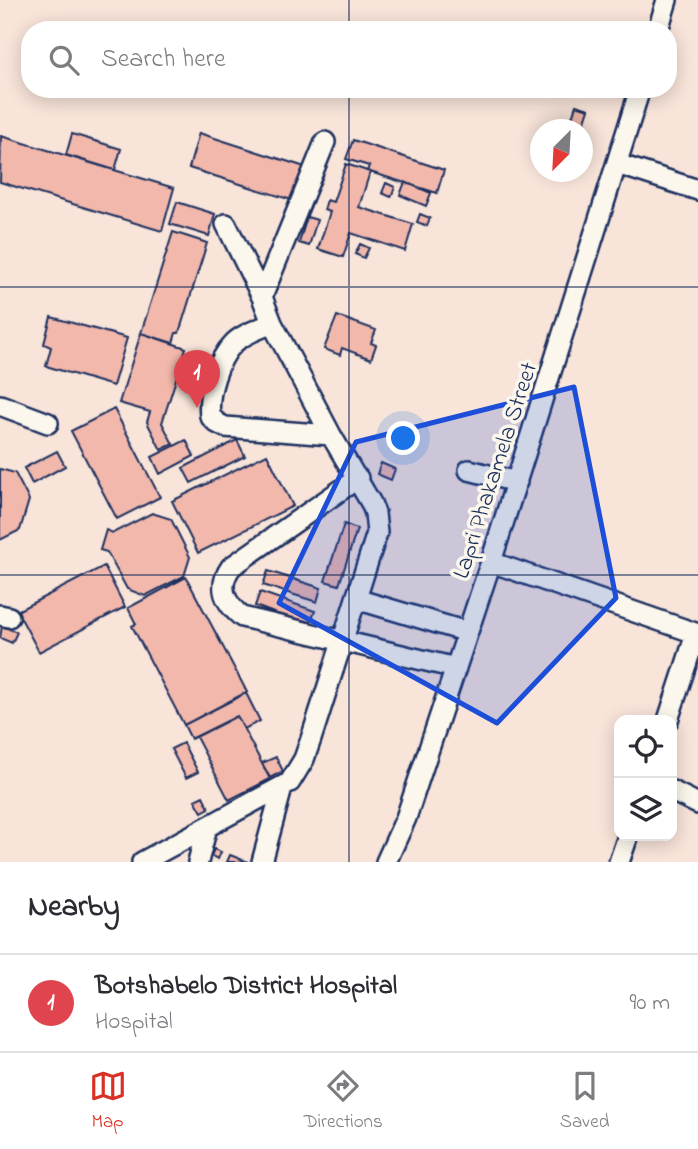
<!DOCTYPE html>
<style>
:root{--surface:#fff;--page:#f7f7f7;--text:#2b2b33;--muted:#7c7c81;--line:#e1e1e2;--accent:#d93025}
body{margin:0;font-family:"Indie Flower",sans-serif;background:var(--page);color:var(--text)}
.controls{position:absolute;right:21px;bottom:21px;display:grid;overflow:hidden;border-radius:14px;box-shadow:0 4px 18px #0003}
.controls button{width:63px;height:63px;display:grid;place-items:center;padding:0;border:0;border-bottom:2px solid var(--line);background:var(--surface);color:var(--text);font:35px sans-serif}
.compass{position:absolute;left:530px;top:119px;width:63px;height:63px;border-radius:50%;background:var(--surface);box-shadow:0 4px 18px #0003;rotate:204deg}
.you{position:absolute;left:404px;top:439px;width:24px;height:24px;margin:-18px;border:5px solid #fff;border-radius:50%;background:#1a73e8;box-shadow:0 0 0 10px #1a73e833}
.badge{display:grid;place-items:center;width:46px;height:46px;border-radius:50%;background:var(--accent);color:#fff;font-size:23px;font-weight:700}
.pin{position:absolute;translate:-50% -58px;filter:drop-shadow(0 2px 4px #0008)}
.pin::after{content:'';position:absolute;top:37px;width:24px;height:21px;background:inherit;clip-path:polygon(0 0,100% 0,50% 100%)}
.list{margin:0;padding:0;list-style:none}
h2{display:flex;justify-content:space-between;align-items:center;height:91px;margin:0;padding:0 28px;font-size:30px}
h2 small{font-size:23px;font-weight:400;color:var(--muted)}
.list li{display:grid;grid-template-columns:46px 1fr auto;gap:21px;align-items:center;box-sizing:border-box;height:98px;padding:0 28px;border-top:2px solid var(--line)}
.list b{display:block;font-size:26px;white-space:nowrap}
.list p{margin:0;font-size:23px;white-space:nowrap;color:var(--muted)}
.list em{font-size:23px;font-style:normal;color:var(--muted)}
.icon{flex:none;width:38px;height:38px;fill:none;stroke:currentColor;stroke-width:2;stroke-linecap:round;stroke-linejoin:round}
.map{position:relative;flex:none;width:698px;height:862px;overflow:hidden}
.search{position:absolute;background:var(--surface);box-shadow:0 4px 18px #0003;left:21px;right:21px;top:21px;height:77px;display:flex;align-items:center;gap:18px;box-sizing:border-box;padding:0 24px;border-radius:28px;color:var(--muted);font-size:26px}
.sheet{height:189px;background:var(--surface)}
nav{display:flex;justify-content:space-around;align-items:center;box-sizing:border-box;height:98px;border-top:2px solid var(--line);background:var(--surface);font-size:19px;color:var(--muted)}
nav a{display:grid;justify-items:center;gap:4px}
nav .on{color:var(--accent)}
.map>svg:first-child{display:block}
.building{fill:#f2b8ac;stroke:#1b2f5e;stroke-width:2}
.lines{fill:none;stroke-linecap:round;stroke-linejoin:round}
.minor-casing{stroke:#1b2f5e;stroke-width:24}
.minor{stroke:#fbf7ec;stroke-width:19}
.marked{fill:#1d4ed8;fill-opacity:0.2;stroke:#1d4ed8;stroke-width:5;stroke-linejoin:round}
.grid{fill:none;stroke:#1b2f5e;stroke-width:2;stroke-opacity:0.55}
.labels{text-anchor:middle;stroke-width:7;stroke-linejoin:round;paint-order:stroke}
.street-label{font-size:24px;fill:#1b2f5e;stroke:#fbf7ec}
</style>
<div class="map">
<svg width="698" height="862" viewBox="0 0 698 862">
<rect width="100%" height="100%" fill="#f8e4d9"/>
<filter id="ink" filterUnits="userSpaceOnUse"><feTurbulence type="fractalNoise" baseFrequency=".0143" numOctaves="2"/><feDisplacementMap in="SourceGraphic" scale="14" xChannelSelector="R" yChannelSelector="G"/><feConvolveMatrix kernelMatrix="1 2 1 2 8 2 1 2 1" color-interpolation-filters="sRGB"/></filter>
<g filter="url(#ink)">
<path class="building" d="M576,105l13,4 -7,21h-14z
M199,133l109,35 -10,34 -109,-34z
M72,134l49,15 -6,21 -49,-15z
M1,136l173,52 -12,43 -162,-49z
M353,140l91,30 -7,23 -70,-22 2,-5 -23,-7z
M346,164l24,8 -11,35 54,17 -8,27 -54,-18 -8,24 -25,-8 12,-37 -6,-2 3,-10 6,2z
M405,182l26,11 -5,13 -26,-11z
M386,183l9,4 -4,10 -9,-4z
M177,202l38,12 -6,22 -39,-12z
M420,214l10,4 -3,8 -10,-4z
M307,217l10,3 -8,26 -10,-3z
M173,232l34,11 -28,90h-3l-3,10 -32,-10z
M360,244l9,4 -5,10 -9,-4z
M337,316l39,14 -5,13 5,2 -5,14 -29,-11 -2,7 -16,-6z
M51,317l76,21 -14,48 -67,-20 5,-19 -7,-3z
M141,333l45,15 -24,75 11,21 -12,6 -14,-28 3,-10 -31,-9z
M114,409l46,88 -43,22 -46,-88z
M186,440l8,16 -34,18 -8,-17z
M237,440l8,16 -54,27 -8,-15z
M57,451l8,15 -33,18 -8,-16z
M267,454l26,52 -95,47 -26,-52z
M381,463l14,6 -4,11 -14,-6z
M0,469l15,4 14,27 -9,30 -20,10z
M152,513l19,6 19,38 -6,19 -39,20 -18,-7 -20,-37 -7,-2 6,-20 7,3z
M344,524l13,5 -18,56 -14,-4z
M104,566l21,41 -86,45 -22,-41z
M268,571l53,17 -4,14 -54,-17z
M186,577l61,115 -63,33 -52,-99 4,-2 -8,-16z
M260,592l55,19 -6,15 -54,-20z
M2,626l15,6 -5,11 -12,-5z
M246,693l14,28 -16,8 -7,-13 -46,23 -7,-14z
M237,716l33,63 -41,21 -33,-63z
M183,743l15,29 -12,6 -15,-29z
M276,757l7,14 -13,7 -8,-15z
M203,796l6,12 -7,4 -7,-12z
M214,849l7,3 -3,7 -7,-3z
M230,855l18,7h-21z"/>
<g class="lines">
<g class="minor-casing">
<path id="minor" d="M658,30l9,-30
M617,164l81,26
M262,297l63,-155
M272,323c-12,6 -30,11 -39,21 -15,15 -26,50 -23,72l7,7 8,4 106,8
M0,405l48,18
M469,470l48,12
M358,478l-127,89c-14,20 -6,36 11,50l214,51
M491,562l207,72
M356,599l111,33
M0,615l9,2
M668,720l28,-86
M672,791l26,13
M142,862l148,-80 14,-23 7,-20 66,-206 -2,-20 -4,-10 -40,-68 -59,-112 -10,-26 -36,-73
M198,862l9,-35
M262,862l20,-74
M386,862l20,-44 85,-256 149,-473
M619,862l9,-26"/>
</g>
<use href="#minor" class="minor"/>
</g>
</g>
<path class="marked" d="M574,387l42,211 -119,125 -218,-120 77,-161z"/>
<path class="grid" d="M349,0v30M349,89v773M0,287h698M0,575h698"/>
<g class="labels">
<g class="street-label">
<text transform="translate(494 470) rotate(-72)" y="8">Lapri Phakamela Street</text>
</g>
</g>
</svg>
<div class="controls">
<button><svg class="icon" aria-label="locate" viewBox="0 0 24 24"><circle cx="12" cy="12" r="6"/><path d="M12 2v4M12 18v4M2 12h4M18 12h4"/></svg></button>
<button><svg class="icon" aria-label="layers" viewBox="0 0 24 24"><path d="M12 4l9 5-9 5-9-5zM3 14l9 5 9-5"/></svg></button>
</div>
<svg class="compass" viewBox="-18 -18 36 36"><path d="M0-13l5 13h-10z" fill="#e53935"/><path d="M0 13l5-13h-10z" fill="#7c7c81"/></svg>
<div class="you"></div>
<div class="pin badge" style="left:197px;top:408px;background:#e0444e">1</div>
<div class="search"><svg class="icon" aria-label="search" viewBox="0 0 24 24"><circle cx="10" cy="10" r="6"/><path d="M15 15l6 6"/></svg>Search here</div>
</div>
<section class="sheet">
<h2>Nearby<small></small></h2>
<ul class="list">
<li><span class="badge" style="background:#e0444e">1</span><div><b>Botshabelo District Hospital</b><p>Hospital</p></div><em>90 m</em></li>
</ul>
</section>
<nav>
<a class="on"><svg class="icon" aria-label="map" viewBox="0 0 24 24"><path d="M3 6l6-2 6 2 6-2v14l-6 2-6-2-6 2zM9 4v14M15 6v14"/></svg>Map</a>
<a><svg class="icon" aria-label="directions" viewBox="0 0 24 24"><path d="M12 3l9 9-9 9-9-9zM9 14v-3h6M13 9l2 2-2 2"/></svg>Directions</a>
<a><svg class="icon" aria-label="saved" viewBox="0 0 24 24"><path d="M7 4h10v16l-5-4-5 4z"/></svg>Saved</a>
</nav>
